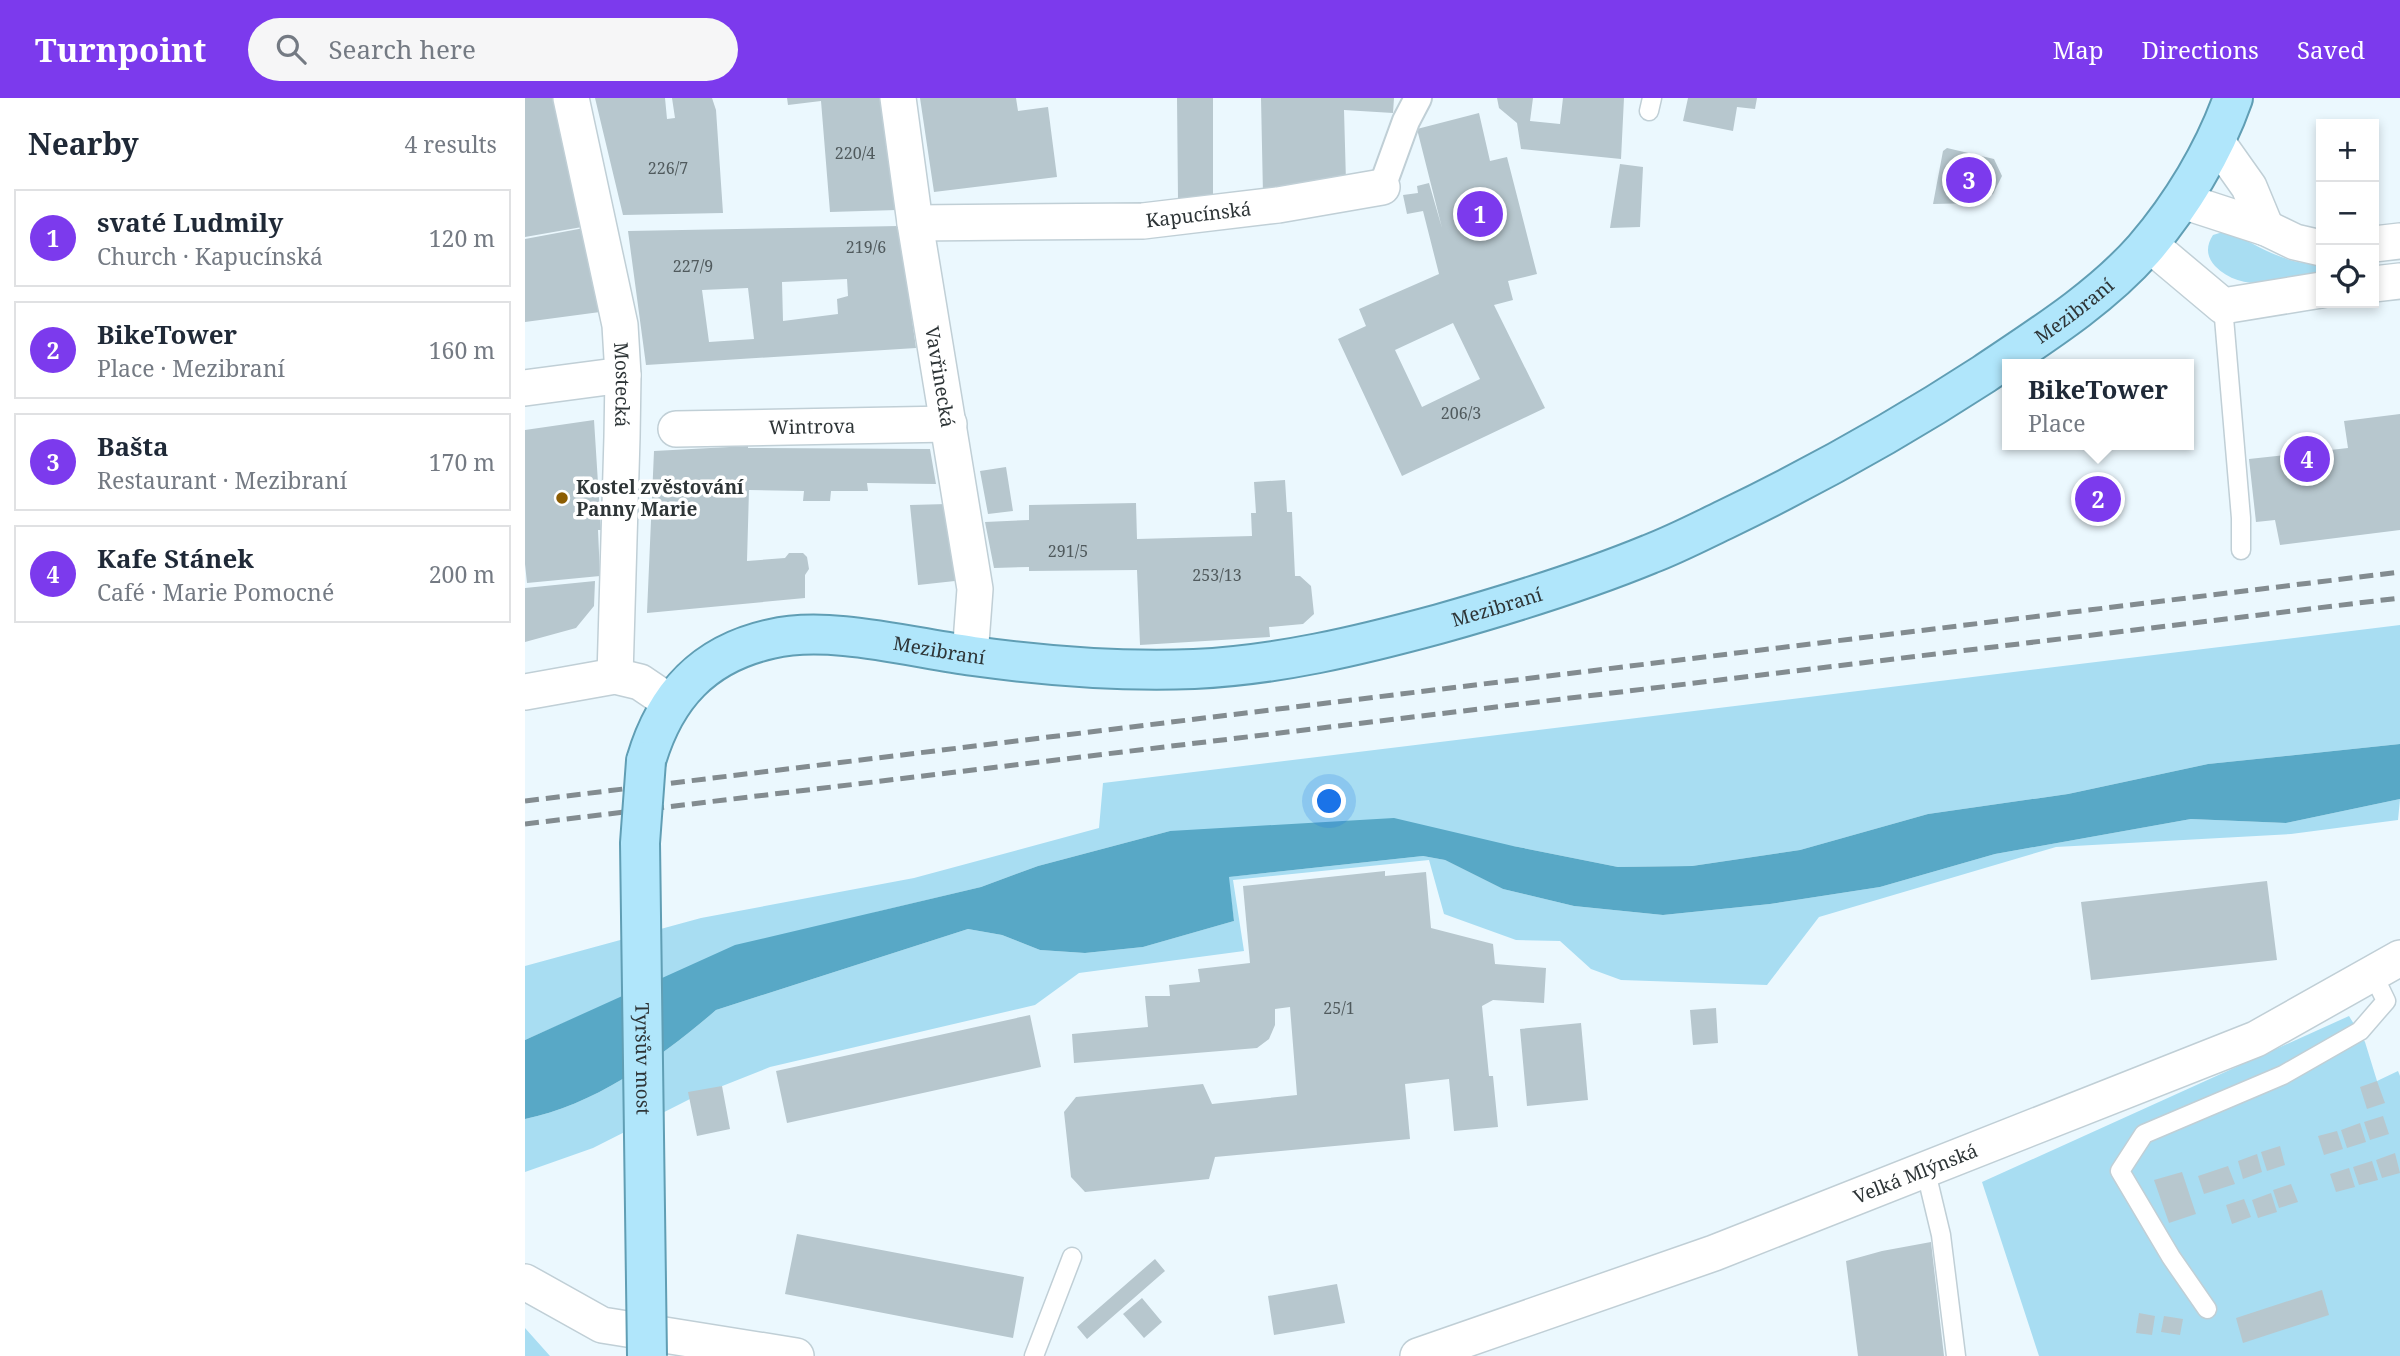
<!DOCTYPE html>
<meta charset="utf-8">
<style>
:root{--surface:#fff;--page:#f6f6f7;--text:#1f2937;--muted:#747a83;--line:#e0e1e3;--accent:#7c3aed}
body{margin:0;font-family:"Noto Serif",serif;background:var(--page);color:var(--text)}
.controls{position:absolute;right:21px;top:21px;display:grid;overflow:hidden;border-radius:0px;box-shadow:0 4px 10px #0003}
.controls button{width:63px;height:63px;display:grid;place-items:center;padding:0;border:0;border-bottom:2px solid var(--line);background:var(--surface);color:var(--text);font:35px sans-serif}
.you{position:absolute;left:805px;top:704px;width:24px;height:24px;margin:-18px;border:5px solid #fff;border-radius:50%;background:#1a73e8;box-shadow:0 0 0 10px #1a73e833}
.badge{display:grid;place-items:center;width:46px;height:46px;border-radius:50%;background:var(--accent);color:#fff;font-size:23px;font-weight:700}
.pin{position:absolute;translate:-50% -50%;border:4px solid #fff;box-shadow:0 2px 7px #0006}
.popup{position:absolute;left:1477px;top:261px;width:192px;height:91px;box-sizing:border-box;display:grid;place-content:center;border-radius:0px;background:var(--surface);filter:drop-shadow(0 2px 5px #0005);font-size:23px;white-space:nowrap;color:var(--muted)}
.popup b{font-size:26px;color:var(--text)}
.popup::after{content:'';position:absolute;left:50%;top:100%;margin-left:-14px;border:14px solid transparent;border-top-color:var(--surface)}
.list{margin:0;padding:0;list-style:none}
h2{display:flex;justify-content:space-between;align-items:center;height:91px;margin:0;padding:0 28px;font-size:30px}
h2 small{font-size:23px;font-weight:400;color:var(--muted)}
.list li{display:grid;grid-template-columns:46px 1fr auto;gap:21px;align-items:center;box-sizing:border-box;height:98px;margin:0 14px 14px;padding:0 14px;border:2px solid var(--line);border-radius:0px}
.list b{display:block;font-size:26px;white-space:nowrap}
.list p{margin:0;font-size:23px;white-space:nowrap;color:var(--muted)}
.list em{font-size:23px;font-style:normal;color:var(--muted)}
.icon{flex:none;width:38px;height:38px;fill:none;stroke:currentColor;stroke-width:2;stroke-linecap:round;stroke-linejoin:round}
.map{position:relative;flex:none;width:1875px;height:1258px;overflow:hidden}
header{display:flex;align-items:center;gap:42px;box-sizing:border-box;height:98px;padding:0 35px;background:var(--accent);color:#fff}
header strong{font-size:33px}
nav{display:flex;gap:38px;margin-inline-start:auto;font-size:24px}
.search{width:490px;height:63px;background:var(--page);display:flex;align-items:center;gap:18px;box-sizing:border-box;padding:0 24px;border-radius:38px;color:var(--muted);font-size:26px}
main{display:flex}
aside{flex:1;background:var(--surface)}
.map>svg:first-child{display:block}
.green{fill:#a8ddf2}
.water{fill:#58a8c6}
.building{fill:#b7c7ce;fill-rule:evenodd}
.lines{fill:none;stroke-linecap:round;stroke-linejoin:round}
.service-casing{stroke:#c0cfd6;stroke-width:21}
.pedestrian-casing{stroke:#c0cfd6;stroke-width:30}
.minor-casing{stroke:#c0cfd6;stroke-width:38}
.primary-casing{stroke:#609eb4;stroke-width:42}
.service{stroke:#fff;stroke-width:18}
.pedestrian{stroke:#fff;stroke-width:26}
.minor{stroke:#fff;stroke-width:35}
.primary{stroke:#b0e6fb;stroke-width:38}
.rail{stroke:#838c90;stroke-width:5;stroke-dasharray:14 7;stroke-linecap:butt}
.primary-bridge-casing{stroke:#609eb4;stroke-width:42;stroke-linecap:butt}
.primary-bridge{stroke:#b0e6fb;stroke-width:38}
.poi-dot{fill:#8c5d03;stroke:#fff;stroke-width:2.5}
.labels{text-anchor:middle;stroke-width:7;stroke-linejoin:round;paint-order:stroke}
.number-label{font-size:16px;fill:#505a5d}
.street-label{font-size:19px;fill:#2e3537;stroke:#fff}
.poi-label{font-size:19px;font-weight:bold;fill:#2e3537;stroke:#fff;text-anchor:start}
</style>
<header>
<strong>Turnpoint</strong>
<div class="search"><svg class="icon" aria-label="search" viewBox="0 0 24 24"><circle cx="10" cy="10" r="6"/><path d="M15 15l6 6"/></svg>Search here</div>
<nav><a>Map</a><a>Directions</a><a>Saved</a></nav>
</header>
<main>
<aside>
<h2>Nearby<small>4 results</small></h2>
<ul class="list">
<li><span class="badge">1</span><div><b>svaté Ludmily</b><p>Church · Kapucínská</p></div><em>120 m</em></li>
<li><span class="badge">2</span><div><b>BikeTower</b><p>Place · Mezibraní</p></div><em>160 m</em></li>
<li><span class="badge">3</span><div><b>Bašta</b><p>Restaurant · Mezibraní</p></div><em>170 m</em></li>
<li><span class="badge">4</span><div><b>Kafe Stánek</b><p>Café · Marie Pomocné</p></div><em>200 m</em></li>
</ul>
</aside>
<div class="map">
<svg width="1875" height="1258" viewBox="0 0 1875 1258">
<rect width="100%" height="100%" fill="#ebf8fe"/>
<path class="green" d="M1701,133c31,13 61,36 95,32v15c-35,3 -79,16 -106,-12 -9,-10 -9,-20 -2,-31z
M1875,527v119l-192,20 -140,30 -140,20 -128,36 -108,16 -74,1 -105,-21 -343,-15 -132,35 -57,21 -105,25 -285,99 -66,29v-74l176,-48 213,-40 185,-50 4,-45z
M1875,701l-2,21 -107,14 -235,13 -237,70 -52,68 -146,-5 -30,-11 -31,-28 -44,-1 -72,-26 -15,-54 -196,20 11,71 -165,22 -44,32 -265,62 -78,31 -99,50 -68,24v-53c70,-14 138,-63 191,-109l252,-81 34,6 38,15 45,3 58,-6 91,-26 -6,-44 195,-21 22,4 58,29 71,17 89,9 107,-11 110,-17 115,-33 196,-35 95,4z
M1824,918l16,26 12,39 21,-10 2,5v280h-361l-57,-174z
M0,1230l25,28h-25z"/>
<path class="water" d="M1875,646v55l-114,24 -95,-4 -196,35 -115,33 -110,17 -107,11 -89,-9 -71,-17 -58,-29 -22,-4 -194,21 5,44 -91,26 -58,6 -45,-3 -38,-15 -34,-6 -252,81c-53,46 -121,95 -191,109v-79l210,-95 246,-58 57,-21 132,-35 224,-13 119,28 105,21 74,-1 108,-16 128,-36 140,-20 140,-30z"/>
<path class="building" d="M0,0h33l24,129 -57,10z
M70,0h70l2,21 8,-1 -3,-20h40l4,12 7,103 -100,2z
M262,0h94l16,112 -67,2 -9,-111 -33,4z
M395,0h96l2,13 30,-4 9,70 -123,15z
M652,0h36v100l-35,1z
M736,0h133l-1,15 -49,-3 2,72 -83,13z
M972,0h36l-3,23 30,3 3,-26h61l-3,61 -100,-10 -4,-26 -18,-15z
M1163,0h69l-2,11 -18,-2 -4,24 -50,-10z
M954,15l11,48 17,-4 30,117 -29,7 5,19 -19,5 51,103 -143,68 -64,-137 28,-13 -7,-17 80,-35 -16,-63 -16,3 -4,-19 15,-2 -1,-7 12,-3 13,45 -25,-99zM928,225l27,56 -58,28 -27,-57z
M1422,50l47,11 8,17 -9,18 -15,9 -45,1 10,-53z
M1095,66l23,3 -3,60 -30,1z
M374,128l17,122 -270,17 -18,-134zM322,181l1,17 -11,3 1,15 -55,7 -1,-39zM223,190l6,51 -45,3 -7,-52z
M59,130l16,84 -75,10v-83z
M1875,316v116l-120,15 -5,-25 -19,2 -7,-63 99,-11 -4,-27z
M69,322l7,110h-3l2,46 -73,7 -2,-19v-134z
M223,348v2l182,1 6,35 -69,-1 1,8h-37l-1,10h-27l1,-10 -55,-1 -2,71 38,-3 4,-5h14l4,4 2,12 -4,6v23l-158,15 7,-162z
M481,369l7,44 -25,3 -8,-43z
M1552 399a21 21 0 1 1 42 0a21 21 0 1 1-42 0Z
M760,382l2,32h5l3,64h5l11,10 3,28 -11,10 -34,3 1,10 -130,8 -3,-75 -108,1v-4l-35,1 -9,-46 44,-2v-15l107,-2 1,36 115,-3 -1,-23h5l-2,-31z
M422,406l8,77 -37,4 -8,-80z
M70,483l-1,25 -18,22 -51,14v-54z
M860,773v5l41,-4 5,56 62,16 2,20 51,4 -2,35 -51,-3 -11,6 7,70h4l5,51 -44,4 -5,-52 -44,5 5,55 -195,18 -6,22 -124,13 -14,-15 -7,-65 12,-15 127,-13 9,20 85,-9 -7,-88 -15,2v16l-6,14 -12,9 -183,15 -2,-29 76,-7 -3,-31h25l-1,-11 31,-3 -2,-13 52,-6 -7,-77z
M1742,783l10,79 -186,20 -10,-78z
M1191,910l2,35 -25,2 -3,-35z
M505,917l11,52 -254,56 -11,-52z
M1056,925l7,77 -61,6 -7,-77z
M1852,983l8,22 -18,6 -7,-22z
M197,988l8,43 -33,7 -9,-44z
M1858,1018l6,18 -19,6 -6,-18z
M1835,1025l6,19 -19,6 -6,-18z
M1812,1033l6,18 -19,6 -6,-19z
M1755,1048l5,19 -18,6 -6,-19z
M1870,1055l5,20 -18,5 -6,-18z
M1732,1056l5,18 -19,7 -5,-18z
M1847,1063l6,19 -19,5 -6,-18z
M1703,1068l7,18 -31,10 -6,-18z
M1824,1070l6,19 -19,5 -6,-18z
M1657,1074l14,42 -27,9 -15,-43z
M1766,1086l7,18 -19,6 -6,-18z
M1746,1095l6,19 -19,6 -6,-18z
M1719,1101l7,18 -19,7 -6,-19z
M272,1136l227,43 -11,61 -228,-44z
M1406,1144l13,114h-86l-12,-95 36,-10z
M630,1161l10,12 -78,68 -10,-12z
M812,1186l8,39 -71,12 -6,-39z
M1797,1192l7,25 -86,28 -7,-25z
M617,1200l20,24 -18,16 -21,-24z
M1614,1215l16,3 -3,19 -16,-2z
M1639,1218l19,3 -3,16 -19,-3z"/>
<g class="lines">
<g class="service-casing">
<path id="service" d="M1124,13l3,-13
M1698,208l18,212v32
M1400,1070l16,67 15,121
M1682,1211l-36,-52 -51,-86 24,-37 139,-59 77,-44 26,-30 -13,-27
M509,1258l38,-99"/>
</g>
<g class="pedestrian-casing">
<path id="pedestrian" d="M857,89l24,-66 12,-23"/>
</g>
<g class="minor-casing">
<g id="minor">
<path id="s1" d="M46,0l49,227 3,50 -1,62 -7,239"/>
<path id="s2" d="M373,0l17,125 60,366 -5,67"/>
<path d="M1690,41l34,48 17,41"/>
<path d="M1655,102l86,28 29,14 26,6"/>
<path id="s3" d="M390,125l228,-2 135,-16 104,-18"/>
<path d="M1623,145l75,63 98,-16"/>
<path d="M1849,146l26,-3"/>
<path d="M1849,186l26,-3"/>
<path d="M0,290l98,-13"/>
<path id="s4" d="M151,331l273,-5"/>
<path d="M0,594l90,-16 25,6 31,21"/>
<path d="M0,1184l77,43 194,31"/>
<path id="s5" d="M893,1258l296,-103 542,-214 144,-81"/>
</g>
</g>
<g class="primary-casing">
<g id="primary">
<path id="s6" d="M121,663c19,-65 57,-107 125,-122 58,-14 142,9 202,17 73,10 147,16 221,13 84,-4 164,-23 245,-45 71,-20 143,-42 211,-70 26,-10 51,-23 76,-35 89,-43 175,-91 258,-145 55,-37 116,-75 160,-125 37,-43 70,-97 89,-151"/>
</g>
</g>
<use href="#service" class="service"/>
<use href="#pedestrian" class="pedestrian"/>
<use href="#minor" class="minor"/>
<use href="#primary" class="primary"/>
<path class="rail" d="M0,703l1875,-229
M0,726l1875,-226"/>
<g class="primary-bridge-casing">
<g id="primary-bridge">
<path id="s7" d="M121,663l-6,82 7,513"/>
</g>
</g>
<use href="#primary-bridge" class="primary-bridge"/>
</g>
<circle class="poi-dot" cx="37" cy="400" r="7"/>
<g class="labels">
<g class="number-label">
<text x="330" y="61">220/4</text>
<text x="143" y="76">226/7</text>
<text x="341" y="155">219/6</text>
<text x="168" y="174">227/9</text>
<text x="936" y="321">206/3</text>
<text x="543" y="459">291/5</text>
<text x="692" y="483">253/13</text>
<text x="814" y="916">25/1</text>
</g>
<g class="street-label">
<text dy="7" stroke="none"><textPath href="#s3" startOffset="284">Kapucínská</textPath></text>
<text dy="7" stroke="none"><textPath href="#s6" startOffset="1572">Mezibraní</textPath></text>
<text dy="7" stroke="none"><textPath href="#s2" startOffset="282">Vavřinecká</textPath></text>
<text dy="7" stroke="none"><textPath href="#s1" startOffset="292">Mostecká</textPath></text>
<text dy="7" stroke="none"><textPath href="#s4" startOffset="136">Wintrova</textPath></text>
<text dy="7" stroke="none"><textPath href="#s6" startOffset="920">Mezibraní</textPath></text>
<text dy="7" stroke="none"><textPath href="#s6" startOffset="354">Mezibraní</textPath></text>
<text dy="7" stroke="none"><textPath href="#s7" startOffset="298">Tyršův most</textPath></text>
<text dy="7" stroke="none"><textPath href="#s5" startOffset="530">Velká Mlýnská</textPath></text>
</g>
<g class="poi-label">
<text x="51" y="396">Kostel zvěstování<tspan x="51" dy="22">Panny Marie</tspan></text>
</g>
</g>
</svg>
<div class="controls">
<button>+</button>
<button>−</button>
<button><svg class="icon" aria-label="locate" viewBox="0 0 24 24"><circle cx="12" cy="12" r="6"/><path d="M12 2v4M12 18v4M2 12h4M18 12h4"/></svg></button>
</div>
<div class="you"></div>
<div class="pin badge" style="left:955px;top:116px">1</div>
<div class="pin badge" style="left:1573px;top:401px">2</div>
<div class="popup"><b>BikeTower</b>Place</div>
<div class="pin badge" style="left:1444px;top:82px">3</div>
<div class="pin badge" style="left:1782px;top:361px">4</div>
</div>
</main>
